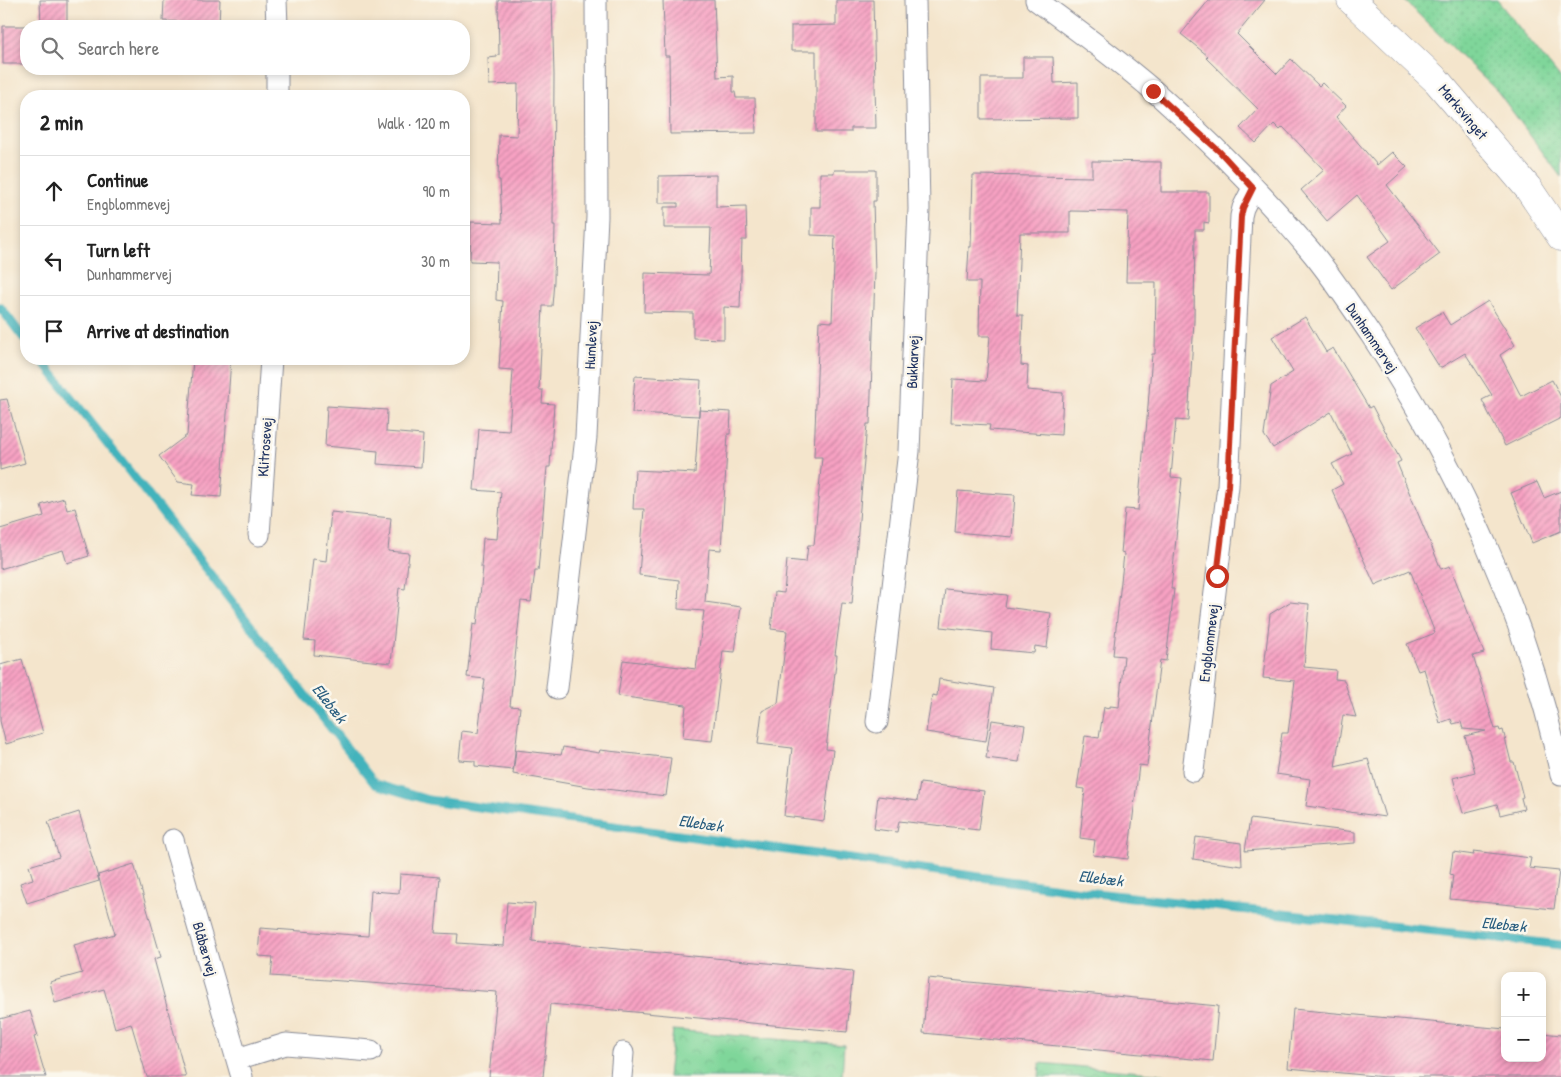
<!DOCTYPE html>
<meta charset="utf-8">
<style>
:root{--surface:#fff;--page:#f6f6f6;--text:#222;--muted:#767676;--line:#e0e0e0}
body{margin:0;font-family:"Patrick Hand",sans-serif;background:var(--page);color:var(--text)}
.controls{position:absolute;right:15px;bottom:15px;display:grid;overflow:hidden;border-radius:10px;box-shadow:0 2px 8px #0003}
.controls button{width:45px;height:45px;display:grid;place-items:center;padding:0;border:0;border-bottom:1px solid var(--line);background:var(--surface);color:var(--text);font:25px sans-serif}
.stop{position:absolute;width:15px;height:15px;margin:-11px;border:4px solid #c8321e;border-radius:50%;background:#fff}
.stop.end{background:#c8321e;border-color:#fff;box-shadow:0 1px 5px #0008}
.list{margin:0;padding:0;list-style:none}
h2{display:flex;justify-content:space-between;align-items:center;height:65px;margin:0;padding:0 20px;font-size:21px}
h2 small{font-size:16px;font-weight:400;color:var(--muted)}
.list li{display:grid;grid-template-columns:32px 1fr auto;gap:15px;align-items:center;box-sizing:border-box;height:70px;padding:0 20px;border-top:1px solid var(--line)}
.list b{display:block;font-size:19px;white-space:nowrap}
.list p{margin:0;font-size:16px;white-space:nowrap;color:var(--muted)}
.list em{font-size:16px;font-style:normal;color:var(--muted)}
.icon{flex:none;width:28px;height:28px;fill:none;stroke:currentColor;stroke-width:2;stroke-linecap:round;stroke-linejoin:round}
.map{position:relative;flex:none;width:1561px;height:1077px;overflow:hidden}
.search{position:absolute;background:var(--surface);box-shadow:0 2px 8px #0003;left:20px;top:20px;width:450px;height:55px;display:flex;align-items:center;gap:12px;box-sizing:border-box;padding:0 18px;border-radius:20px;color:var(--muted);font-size:19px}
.panel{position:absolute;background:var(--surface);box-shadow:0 2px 8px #0003;left:20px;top:90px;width:450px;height:275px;border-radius:20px}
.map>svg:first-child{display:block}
.grass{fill:url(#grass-dots);stroke:#4d827c}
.park{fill:url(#park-crowns);stroke:#4d827c}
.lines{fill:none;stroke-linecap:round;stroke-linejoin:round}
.stream{stroke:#43b3bc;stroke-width:9}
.building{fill:url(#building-hatch)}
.minor-casing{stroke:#888a95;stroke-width:23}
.tertiary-casing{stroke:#888a95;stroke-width:29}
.minor{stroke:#fff;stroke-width:21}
.tertiary{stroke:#fff;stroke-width:28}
.route{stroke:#c8321e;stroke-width:6}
.labels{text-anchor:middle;stroke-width:5;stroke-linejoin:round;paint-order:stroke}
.street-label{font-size:15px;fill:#1b2f5e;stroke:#fbf7ec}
.water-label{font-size:16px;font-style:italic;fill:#295d7f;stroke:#fbf7ec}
</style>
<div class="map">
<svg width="1561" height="1077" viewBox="0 0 1561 1077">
<defs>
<pattern id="grass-dots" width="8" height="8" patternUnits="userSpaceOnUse" patternTransform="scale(1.25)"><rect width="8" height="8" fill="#7fd69a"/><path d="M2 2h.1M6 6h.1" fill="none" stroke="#6db887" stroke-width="1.8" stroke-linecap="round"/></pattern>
<pattern id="park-crowns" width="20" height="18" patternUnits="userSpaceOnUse" patternTransform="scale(1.25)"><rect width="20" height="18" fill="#7fd69a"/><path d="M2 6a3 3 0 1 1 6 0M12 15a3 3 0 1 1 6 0" fill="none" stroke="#6db887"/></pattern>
<pattern id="building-hatch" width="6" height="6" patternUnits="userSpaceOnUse" patternTransform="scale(1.25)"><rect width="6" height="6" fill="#f8a2c3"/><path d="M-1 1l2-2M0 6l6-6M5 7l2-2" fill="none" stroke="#c884a2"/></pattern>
</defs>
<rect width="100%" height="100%" fill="#fbf7ec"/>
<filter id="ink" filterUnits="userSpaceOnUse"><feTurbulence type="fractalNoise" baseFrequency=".02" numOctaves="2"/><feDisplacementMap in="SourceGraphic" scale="10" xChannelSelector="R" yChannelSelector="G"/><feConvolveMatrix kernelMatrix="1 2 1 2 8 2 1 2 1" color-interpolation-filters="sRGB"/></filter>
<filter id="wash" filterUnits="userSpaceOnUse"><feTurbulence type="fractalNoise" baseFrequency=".0096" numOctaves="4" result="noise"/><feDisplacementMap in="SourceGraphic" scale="20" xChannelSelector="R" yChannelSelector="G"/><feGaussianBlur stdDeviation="1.12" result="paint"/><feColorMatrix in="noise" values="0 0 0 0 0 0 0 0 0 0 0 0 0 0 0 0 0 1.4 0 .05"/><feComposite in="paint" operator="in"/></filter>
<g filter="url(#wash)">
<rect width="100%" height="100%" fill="#f4e5cc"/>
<path class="grass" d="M1404,0h93l64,79v98l-63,-85z"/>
<path class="park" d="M673,1030l171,15 -2,32h-174z
M1040,1063l156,14h-157z"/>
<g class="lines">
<path class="stream" d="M0,307l26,34
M41,359l334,425 53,16 667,93 466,52"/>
</g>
<g id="blocks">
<path class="building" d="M40,0h27v26h-26z
M164,0h56l-1,26h-38l1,-4 -19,-1z
M498,0h54l2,75 -1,150h2l-1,56 -2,25h-9l-4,84h4l-1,13 12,1 -4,63h-3l-9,104h-3l-4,31 -10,-1 -11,105 10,1 -7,63 -38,-4v-5l-16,-1 3,-29 16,2 7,-54 -18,-2 6,-53 4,1 6,-58h-2l2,-29 14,1 4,-47 -27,-2 5,-61 30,2 4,-61 -14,-1 4,-68 -7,-1 1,-38 -27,-1 1,-39 31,1 -2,-43h-2l1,-45 18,1 1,-52 -29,1 -1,-27 9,-1v-2h2z
M663,0h51l3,77 16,-1v16h2l1,6h19l1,35 -86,1 -1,-78h-4z
M836,0h37l3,128h-25v4h-35v-81h-25v-25l45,-1z
M1209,0h56l-28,34 40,40 14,-15 28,27 3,-3 24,23 -10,11 41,48 15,-13 15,15 -20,18 53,69 -49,36 -24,-33 23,-16 -33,-46 -30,26 -26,-31 23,-20 -41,-43 -3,3 -6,-6 -18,19 -16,-15 18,-19 -52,-51 2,-2 -27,-22z
M3,26h23v38h-23z
M1023,57h30l1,26 24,-1v36l-97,1v-41h42z
M1092,161l69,1v30h48v31l-5,-1v8h-9l-1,91 -6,100 -12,-1 -5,57 11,1 -11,111h3l-8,72 -6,-1 -13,106 -8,-1 -11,94 -35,-4 2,-15 -15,-2 5,-49 -8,-1 8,-52 14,2 5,-31 6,1v-2l9,1 5,-51 -11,-1 11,-101 -3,-1 4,-44 13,1 7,-78h1l6,-78h3l1,-72h-30l2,-70 -58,-1v22h-50l-3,82h6l-2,50 7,1 -1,24 36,3 -2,42 -72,-5 1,-5 -39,-2 2,-44 33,2 4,-45h-11l1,-54h-13l2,-35h2l2,-72 119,2z
M834,170h42v31h-3l2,72 -5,151h-3l-15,180 -10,-1 -7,52h2l-11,94 7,1 -9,71 -40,-5 8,-68 -34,-4 4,-33 16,-8 9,-72 -16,-2 4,-37 9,1 3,-33 19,2 2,-17h6l8,-88h-8l5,-136 13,1 3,-86 -24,-1v-28h9v-34h14z
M716,175v32l30,-1 1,34h-5l-2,68 -16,-1v32l-31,-1v-25l-49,-1 1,-39 64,2 2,-47h-47v-21h14v-4h-19v-27z
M1488,301l27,44 -15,10 21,41 31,-16 9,17v21l-56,28 -23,-46 10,-5 -27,-42 -25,15 -25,-40 27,-16 8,13z
M1305,317l21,35 7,-4 36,60 3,-2 29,55 -4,2 44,106 9,-3 34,87 -11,3 22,73 4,-1 1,3 3,-1 8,32h3l9,35 -2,1 3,11 -24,6 -3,-11 -34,9 -10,-35 22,-6 -10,-36 21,-5 -23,-2 -2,-7 -8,2 -2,-5 -11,4 -16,-54 -6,2 -11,-27 28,-11 -25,-63 -35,15 -43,-95 11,-6 -11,-20 20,-10 -21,-42 -58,36 -9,-13 7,-49 22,-14 -21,-35z
M193,359h38l-10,138 -29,-2 2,-11 -16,-2 -19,-26 28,-21z
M635,376l66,4 -2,36 -67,-3z
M7,399l18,64 -25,7v-70z
M327,406l60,4 -1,22 37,3 -2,32 -44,-3 1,-13 -53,-5z
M699,410l32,2 -1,22h-2l-7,116 -12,-1 -4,53 36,5 -6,45 -12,-1 -11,90 -29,-3 3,-33 -68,-9 5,-36 73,9 8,-58 -26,-2 1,-29 -40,-5 5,-66h-11l2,-39 60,3z
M1537,482l7,16 17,-7v40l-29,12 -21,-50z
M958,491l57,4 -3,42 -57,-5z
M64,498l3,12 8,-2 14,48 -22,7 -4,-13 -63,19v-40l44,-13 -3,-11z
M331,512l60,6 -3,33 21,2 -4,36 -6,-1 -8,75 -77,-8 1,-14 -11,-1 9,-81 13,2z
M945,589l62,6 -2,12 46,6 -4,35 -12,-2 -1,7 -43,-4 1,-16 -51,-6z
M1290,602l19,2 -5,63 32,3 -1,9 9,1 12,37 -13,-2 -8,52 33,-8 17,58 -79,-11 4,-27 -34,-5 6,-41h6l7,-52 -32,-3 7,-64z
M22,659l21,74 -37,11 -6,-23v-56z
M939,679l55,9 -8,53 -60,-9 6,-37 5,1z
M992,720l33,5 -6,37 -33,-4z
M563,747l36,6 1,-3 71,8 -5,38 -78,-9 -75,-13 3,-24 45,5z
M920,783l64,8 -5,39 -80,-9 -2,11 -23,-3 4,-33 39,5z
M79,812l20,69 -72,22 -7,-20 13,-4 -4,-13 30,-9 -11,-35z
M1250,819l105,13v11l-110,8z
M1196,837l45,6 1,23 -49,-7z
M1473,851l58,7 -2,10 30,3 -5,38 -104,-10 3,-24 -3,-1 3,-22 21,3z
M134,864l27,93 -7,2 32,118h-39l-16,-54 -16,5 -11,-39 -49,14 -5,-21 32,-9 -8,-28 41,-11 -17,-59z
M400,874l40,3 -5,56 23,1 -1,9 47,3 3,-44 28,2 -3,37 321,30 -6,61 -297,-28 -7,73h-54l8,-85 -226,-16 2,-19 -15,-1 2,-28 108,8 3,-45 28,2z
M928,978l290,28 -5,55 -290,-28z
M1293,1009l212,20v29h37v-25l19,2v42h-176l-97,-9z
M30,1011l8,25 -4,1 12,40h-46v-58z"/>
</g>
</g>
<g filter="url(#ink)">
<use href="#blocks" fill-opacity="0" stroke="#888a95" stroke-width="1"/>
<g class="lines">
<g class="minor-casing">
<path id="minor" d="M276,0l1,26
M1036,0c40,29 81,59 118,91 55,49 108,102 155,158 23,27 42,57 62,86 88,133 157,283 190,440
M277,96v-27
M259,535l12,-176
M557,688l29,-251 11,-220 -1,-217
M877,722l32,-271 10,-242 -4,-209
M1193,771l35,-285 13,-270 2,-8 10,-20
M173,840l69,237
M237,1059l49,-15 85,7
M621,1077l2,-24"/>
</g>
<g class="tertiary-casing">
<path id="tertiary" d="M1351,0l86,81 91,107 33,49"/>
</g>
<use href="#minor" class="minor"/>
<use href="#tertiary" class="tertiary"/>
</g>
</g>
<g class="lines" filter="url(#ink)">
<path class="route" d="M1153,91l67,61 33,36 -10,20 -2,8 -13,270 -11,90"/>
</g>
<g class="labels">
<g class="street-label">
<text transform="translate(1463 112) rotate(50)" y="5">Marksvinget</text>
<text transform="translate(1372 338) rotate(56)" y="5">Dunhammervej</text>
<text transform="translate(591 345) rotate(-87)" y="5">Humlevej</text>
<text transform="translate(913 362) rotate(-88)" y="5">Bukkarvej</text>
<text transform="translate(265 447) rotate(-86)" y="5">Klitrosevej</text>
<text transform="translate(1209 643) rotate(-83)" y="5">Engblommevej</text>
<text transform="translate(205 949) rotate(74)" y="5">Blåbærvej</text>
</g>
<g class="water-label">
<text transform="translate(330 703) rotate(52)" y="6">Ellebæk</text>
<text transform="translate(701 823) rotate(8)" y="6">Ellebæk</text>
<text transform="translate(1101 878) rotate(7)" y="6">Ellebæk</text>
<text transform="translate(1504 924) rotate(6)" y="6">Ellebæk</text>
</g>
</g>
</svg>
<div class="controls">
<button>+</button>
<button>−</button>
</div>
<div class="stop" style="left:1217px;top:576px"></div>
<div class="stop end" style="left:1153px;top:91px"></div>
<div class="search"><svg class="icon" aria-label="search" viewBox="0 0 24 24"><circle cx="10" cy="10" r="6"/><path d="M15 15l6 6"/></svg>Search here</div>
<section class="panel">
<h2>2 min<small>Walk · 120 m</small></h2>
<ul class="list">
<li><svg class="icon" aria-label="ahead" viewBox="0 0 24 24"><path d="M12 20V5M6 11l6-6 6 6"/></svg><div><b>Continue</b><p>Engblommevej</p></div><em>90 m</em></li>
<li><svg class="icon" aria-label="left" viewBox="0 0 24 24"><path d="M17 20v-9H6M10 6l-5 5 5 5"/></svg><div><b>Turn left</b><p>Dunhammervej</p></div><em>30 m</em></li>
<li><svg class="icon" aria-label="arrive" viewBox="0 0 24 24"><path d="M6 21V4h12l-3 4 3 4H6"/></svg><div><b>Arrive at destination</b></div></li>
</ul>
</section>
</div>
